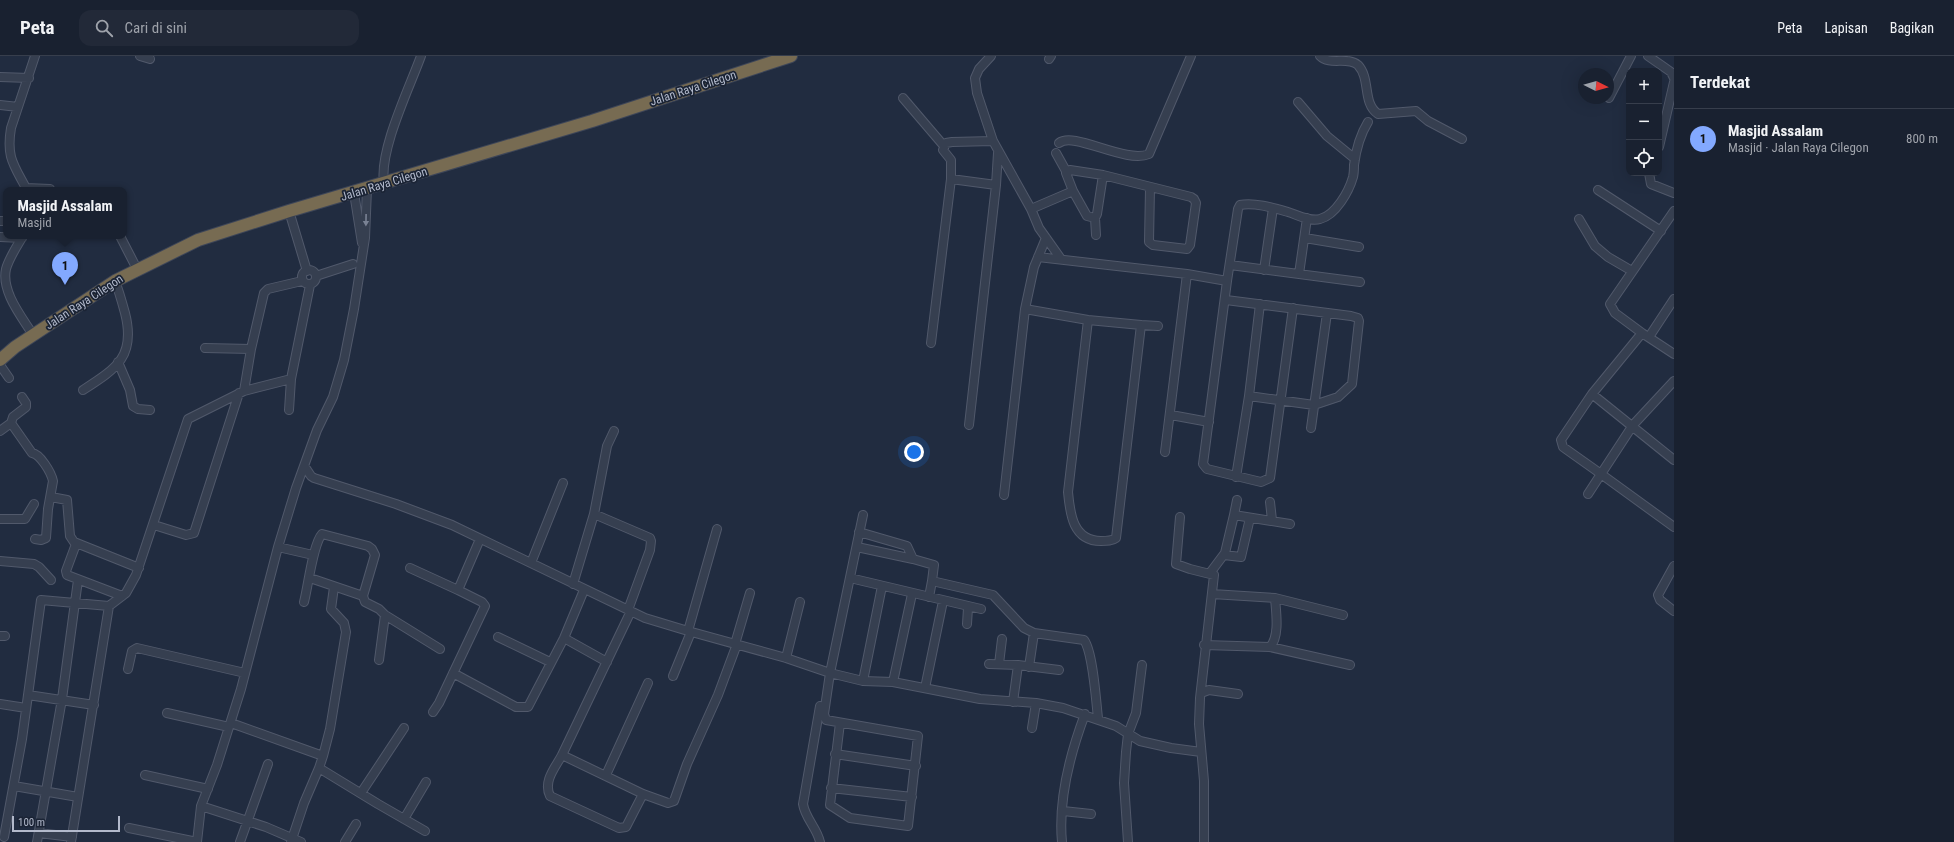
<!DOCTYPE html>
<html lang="id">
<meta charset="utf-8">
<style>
:root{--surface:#192130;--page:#222938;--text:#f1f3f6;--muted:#9fa3ab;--line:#373e4c;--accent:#83a9ff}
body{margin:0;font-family:"Roboto Condensed",sans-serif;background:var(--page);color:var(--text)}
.controls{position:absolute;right:12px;top:12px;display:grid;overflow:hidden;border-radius:8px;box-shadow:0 4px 16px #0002}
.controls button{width:36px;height:36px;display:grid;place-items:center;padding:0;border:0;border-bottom:1px solid var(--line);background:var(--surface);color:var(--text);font:20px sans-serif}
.compass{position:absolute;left:1578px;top:12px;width:36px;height:36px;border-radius:50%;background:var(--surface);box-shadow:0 4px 16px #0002;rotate:95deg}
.scale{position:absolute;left:12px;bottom:10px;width:108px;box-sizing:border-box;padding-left:4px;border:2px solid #b2b9cb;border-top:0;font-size:11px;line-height:14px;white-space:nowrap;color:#b2b9cb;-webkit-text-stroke:3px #1b2435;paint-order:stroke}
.you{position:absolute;left:914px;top:396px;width:14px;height:14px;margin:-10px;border:3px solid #fff;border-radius:50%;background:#1a73e8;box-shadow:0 0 0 6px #1a73e833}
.badge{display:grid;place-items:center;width:26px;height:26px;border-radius:50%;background:var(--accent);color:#111;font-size:13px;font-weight:700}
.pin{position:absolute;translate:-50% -33px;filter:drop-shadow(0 1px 2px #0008)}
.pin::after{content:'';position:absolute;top:21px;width:14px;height:12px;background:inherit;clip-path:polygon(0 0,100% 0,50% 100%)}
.popup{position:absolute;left:3px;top:131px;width:124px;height:52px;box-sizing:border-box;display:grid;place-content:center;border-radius:8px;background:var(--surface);filter:drop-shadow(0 1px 3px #0005);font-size:13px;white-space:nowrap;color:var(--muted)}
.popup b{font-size:15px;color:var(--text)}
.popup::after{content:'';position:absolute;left:50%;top:100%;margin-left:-8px;border:8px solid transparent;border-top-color:var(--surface)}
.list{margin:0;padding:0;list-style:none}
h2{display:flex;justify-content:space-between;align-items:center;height:52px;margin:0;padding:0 16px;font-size:17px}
h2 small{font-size:13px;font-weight:400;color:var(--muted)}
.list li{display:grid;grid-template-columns:26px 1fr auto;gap:12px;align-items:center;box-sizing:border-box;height:60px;padding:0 16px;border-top:1px solid var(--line)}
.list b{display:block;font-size:15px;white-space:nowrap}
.list p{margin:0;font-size:13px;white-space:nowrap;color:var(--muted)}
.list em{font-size:13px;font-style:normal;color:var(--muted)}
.icon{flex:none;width:22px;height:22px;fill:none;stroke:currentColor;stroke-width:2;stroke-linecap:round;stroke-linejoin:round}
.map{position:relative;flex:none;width:1674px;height:786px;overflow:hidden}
header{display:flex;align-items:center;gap:24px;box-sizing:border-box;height:56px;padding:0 20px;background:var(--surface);border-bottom:1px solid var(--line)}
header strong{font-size:19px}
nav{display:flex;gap:22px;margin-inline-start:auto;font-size:14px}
.search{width:280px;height:36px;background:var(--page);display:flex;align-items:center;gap:10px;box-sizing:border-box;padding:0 14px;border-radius:12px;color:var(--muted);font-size:15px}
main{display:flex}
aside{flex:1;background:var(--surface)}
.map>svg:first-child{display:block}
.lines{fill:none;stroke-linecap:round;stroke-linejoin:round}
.minor-casing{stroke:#51596b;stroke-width:10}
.highway-casing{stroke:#3e4658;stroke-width:14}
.minor{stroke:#363f50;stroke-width:8}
.highway{stroke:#776b52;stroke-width:12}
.oneway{fill:#7a8294}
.labels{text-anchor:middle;stroke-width:3.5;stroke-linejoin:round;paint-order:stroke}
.street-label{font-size:12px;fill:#b2b9cb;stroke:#1b2435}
</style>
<header>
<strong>Peta</strong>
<div class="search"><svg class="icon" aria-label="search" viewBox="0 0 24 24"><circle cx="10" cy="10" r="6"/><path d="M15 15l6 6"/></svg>Cari di sini</div>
<nav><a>Peta</a><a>Lapisan</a><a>Bagikan</a></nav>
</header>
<main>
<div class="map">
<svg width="1674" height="786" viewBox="0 0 1674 786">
<rect width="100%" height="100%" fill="#212c40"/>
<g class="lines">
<g class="minor-casing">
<path id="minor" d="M140,0l10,3
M991,0l-12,13 -4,9 2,15 16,48 38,68 8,19 22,31
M1320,0c10,10 27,0 38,9 13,14 4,38 20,49l38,-3 12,10 34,18
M1648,0l23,16 3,6
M1049,3l2,-3
M0,21l29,1
M903,42l41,48
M1609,42l22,-42
M1298,46l29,34 28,23
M0,49l18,2
M1059,87c15,-12 66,21 90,11l42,-98
M1659,91l15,-65
M1056,97l10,18
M1649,117l2,11 23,9
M951,123l45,6 -27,240
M384,127c-5,-33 25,-94 37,-127
M996,129l2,-32
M26,132l24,1
M27,134c-13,-25 -21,-32 -16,-62l24,-72
M1598,134l63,41
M1073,135l14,25 8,2 2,-4 6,-39
M354,137l8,50
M1031,153l42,-18 -7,-18 4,-3 33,5 88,22 3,2 2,4 -6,42 -3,4 -34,-4 -4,-3 1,-54
M289,155l18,60
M1095,162l1,17
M1579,163l16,27 13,11 24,14
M0,165h6
M23,180c-6,10 -14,22 -17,33 -5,23 16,48 27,66
M120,180l17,33
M0,181l22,1
M1305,182l54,9
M1038,201l149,17 40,7 11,-72 2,-4c14,-3 34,3 48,7 10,3 22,10 32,7 16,-4 29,-28 33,-42 1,-4 1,-8 1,-12 2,-15 6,-30 14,-43
M1230,209l130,17
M302 221a7 7 0 1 1 14 0a7 7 0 1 1-14 0Z
M1264,214l9,-62
M1299,218l8,-56
M316,220l37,-12
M1227,225l-24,183 4,5 54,13 9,-4 23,-170
M1226,244l125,16 7,2 1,3 -7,63 -14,13 -24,8 -65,-9
M1025,253l63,11 53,5 -25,213c-4,3 -9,3 -15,3 -28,0 -31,-27 -33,-49l20,-172
M1141,269l17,1
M1642,277l-27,-20 -5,-9 64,-93
M1649,281l25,-38
M931,287l20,-164v-19l-8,-10 3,-7 6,-1 41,-1
M205,292l46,1
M118,306l12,28 3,16 5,3 12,1
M0,309l9,13
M1674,325l-41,44 -32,49 73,53
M83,334c34,-22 53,-34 42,-77 -3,-11 -6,-22 -10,-32
M244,335l47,-12 19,-94
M1592,338l82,66
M289,354l2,-31
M1171,359l38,7
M11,367l21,30c8,1 19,19 21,28l-5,28 -2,29 -5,2 -6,-1
M1311,372l16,-115
M0,375l11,-8 2,-6 13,-10v-4l-4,-6
M1165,396l22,-178
M305,411l6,9 3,2 82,26 56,21 193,93 43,13 98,27 44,15 33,8 30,1 87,17 56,4 27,5 53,18 24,15 31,7 30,4
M1236,421l13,-81 11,-92
M1588,438l13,-20 -38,-27 -2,-7 31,-46 50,-61 32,21
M1004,439l21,-186 9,-42 12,-29
M51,441l16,3 3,36 4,6 65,26
M1270,446l2,18
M594,458l13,-68 7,-15
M1234,459l3,-15
M1180,461l-4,47 14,5 24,6 -14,123 -1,26 5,57v61
M0,463h25l9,-15
M154,469l32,10 8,-2 45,-140
M859,476l48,14 6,13 21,6 -2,16 61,14 31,33 10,5 50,7c9,12 12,61 14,78
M76,488l-10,27 1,4 55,21
M278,491l35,8
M857,491l56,12
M1224,499l17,2 9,-39
M0,505l34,3 5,3 12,13
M531,507l32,-80
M1674,510l-16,29 2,5 14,11
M410,512l48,22
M1210,517l15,-20 9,-38 56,9
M310,522l53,18 2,6 14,7 6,6 55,34
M850,522l131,31
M573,528l21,-70 56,24 1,3 -1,9 -22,60
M1212,538l63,4 68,17
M929,541l3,-16
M304,546c4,-15 9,-58 18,-68l46,12 4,3 3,6 -12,41
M631,555l-69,144 81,39 25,9 6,-2 13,-37 31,-69 19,-51
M967,568l1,-16
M688,575l29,-102
M0,580h5
M498,581l52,25
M564,582l43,24
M735,588l15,-51
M1204,589l66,2c10,-11 6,-35 5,-49
M1270,591l80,18
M786,602l14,-56
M379,604l6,-45
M989,608l29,1
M999,608l3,-25
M1029,611l5,-34
M128,613l4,-18 5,-3 108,25
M453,617l63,34h12l36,-69 20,-48
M673,620l18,-44
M863,625l19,-95
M893,626l19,-88
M925,632l18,-87
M1201,637l8,-3 29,4
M28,639l66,10
M1013,646l5,-37 41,5
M0,648l26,4
M433,656l6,-9 46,-97 -3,-4 -24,-12 22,-51
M167,657l62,14
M231,667l92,33 -4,12 59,36 47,27
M840,667l-10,82 20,13 58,8 10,-90 -92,-16 -2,-6 6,-41 33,-158
M1032,672l4,-25
M835,698l81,12
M562,699c-7,13 -19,26 -12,41l69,32 7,-1 17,-33
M323,700l7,-27 16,-97 -2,-9 -13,-14 3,-22
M145,719l63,14
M606,719l42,-92
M14,730l64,11
M831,732l81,9
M361,737l43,-65
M201,750l65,21 35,15
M1063,755l28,3
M404,763l22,-37
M129,772l68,14
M39,777l33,4
M4,781l18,-98 19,-139 68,6 17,-13 10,-18 52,-156 56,-28 7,-42 13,-56 4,-4 34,-8
M37,786l25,-143 16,-119
M71,786l38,-236
M197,786l4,-36 16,-41 24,-76 37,-142 18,-59 21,-58 16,-33 11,-37 10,-51 11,-71 2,-49
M240,786l28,-78
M291,786l13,-39 15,-35
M345,786l11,-18
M820,786c-3,-14 -15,-24 -17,-38l17,-98
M1062,786c-4,-43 8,-88 23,-128
M1128,786l-4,-59 2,-31 2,-18 8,-21 6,-48"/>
</g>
<g class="highway-casing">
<path id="highway" d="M0,304l15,-13 100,-66 83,-41 91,-29 303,-90 199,-65"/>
</g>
<use href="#minor" class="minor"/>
<use href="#highway" class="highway"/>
</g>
<defs><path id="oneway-solid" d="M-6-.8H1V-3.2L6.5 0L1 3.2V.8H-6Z"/></defs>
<use class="oneway" href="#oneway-solid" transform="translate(366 164) rotate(91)"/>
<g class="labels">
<g class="street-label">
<text transform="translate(693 32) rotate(-18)" y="4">Jalan Raya Cilegon</text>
<text transform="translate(384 128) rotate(-17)" y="4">Jalan Raya Cilegon</text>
<text transform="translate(84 246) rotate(-33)" y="4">Jalan Raya Cilegon</text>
</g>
</g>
</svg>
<div class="controls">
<button>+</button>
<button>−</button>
<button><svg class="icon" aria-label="locate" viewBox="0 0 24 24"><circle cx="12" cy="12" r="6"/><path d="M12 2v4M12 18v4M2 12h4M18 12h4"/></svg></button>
</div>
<svg class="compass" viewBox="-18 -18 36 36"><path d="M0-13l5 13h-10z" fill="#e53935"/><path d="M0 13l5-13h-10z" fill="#9fa3ab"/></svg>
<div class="scale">100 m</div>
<div class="you"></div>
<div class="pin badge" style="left:65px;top:229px">1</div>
<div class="popup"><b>Masjid Assalam</b>Masjid</div>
</div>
<aside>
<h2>Terdekat<small></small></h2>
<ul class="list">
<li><span class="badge">1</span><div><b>Masjid Assalam</b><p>Masjid · Jalan Raya Cilegon</p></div><em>800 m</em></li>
</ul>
</aside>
</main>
